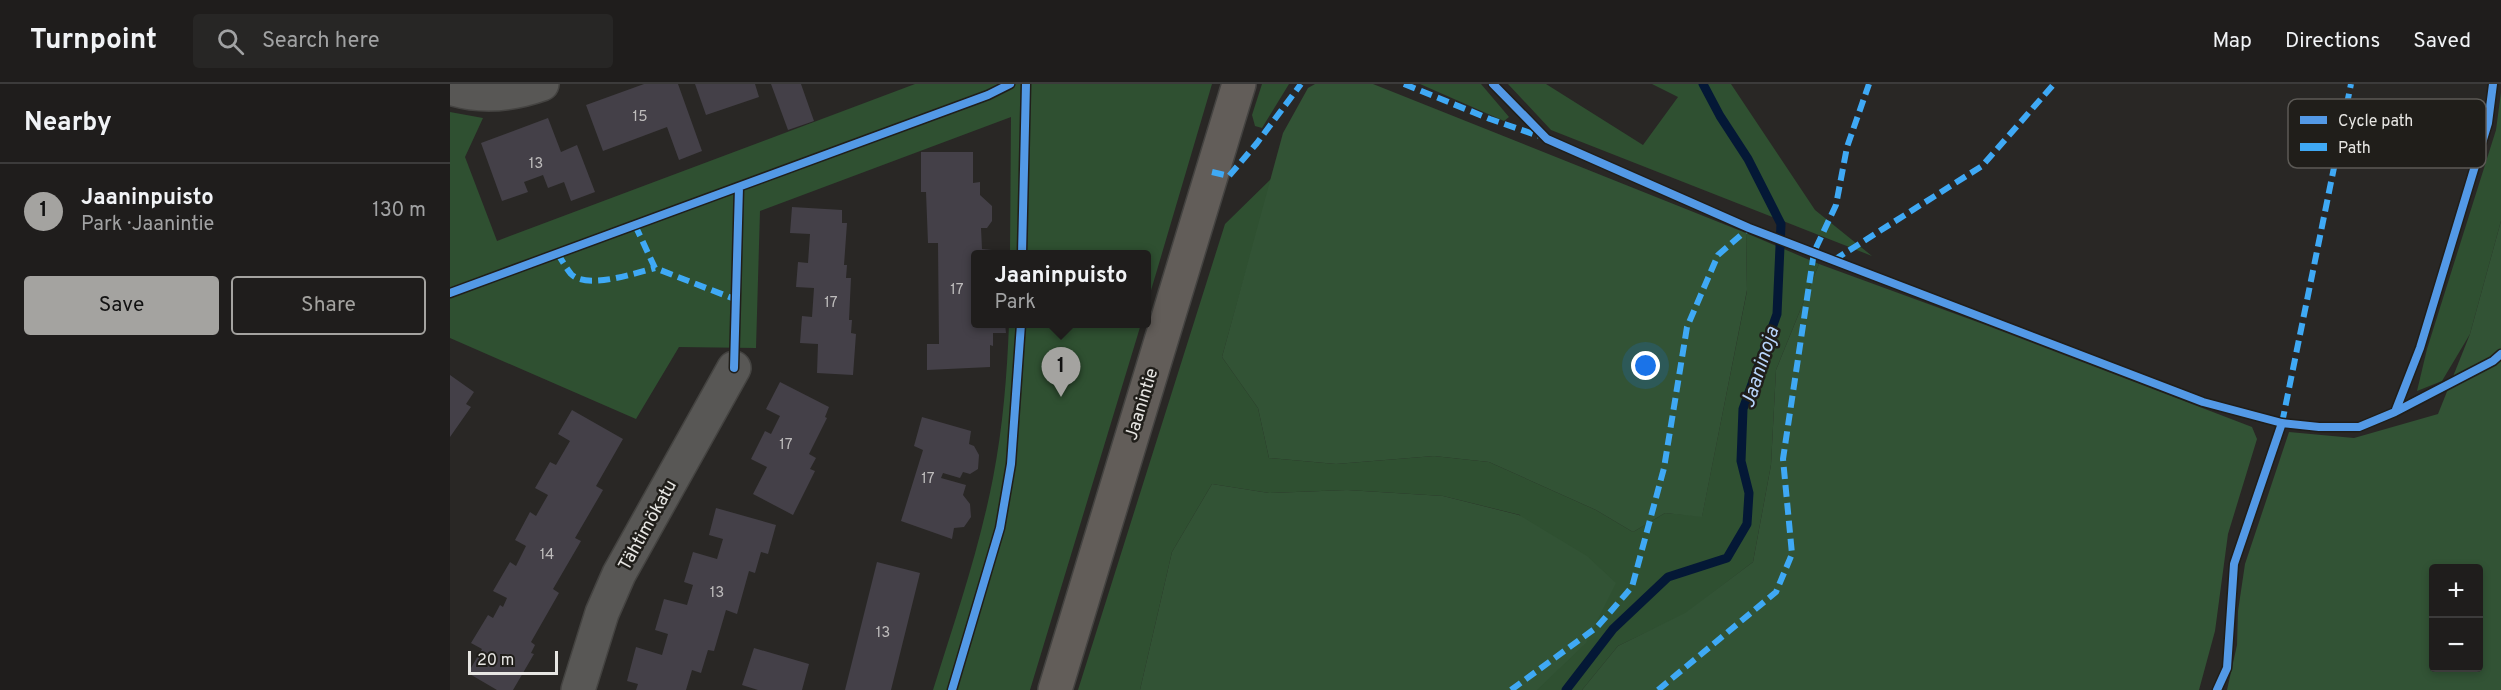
<!DOCTYPE html>
<meta charset="utf-8">
<style>
:root{--surface:#1f1d1c;--page:#272625;--text:#f1f3f6;--muted:#a1a2a3;--line:#3c3b3b;--accent:#a4a3a0}
body{margin:0;font-family:Overpass,sans-serif;background:var(--page);color:var(--text)}
.controls{position:absolute;right:18px;bottom:18px;display:grid;overflow:hidden;border-radius:6px;box-shadow:0 3px 9px #0003}
.controls button{width:54px;height:54px;display:grid;place-items:center;padding:0;border:0;border-bottom:2px solid var(--line);background:var(--surface);color:var(--text);font:30px sans-serif}
.scale{position:absolute;left:18px;bottom:15px;width:90px;box-sizing:border-box;padding-left:6px;border:3px solid #e7e6e3;border-top:0;font-size:16px;line-height:21px;white-space:nowrap;color:#e7e6e3;-webkit-text-stroke:4px #201e1a;paint-order:stroke}
.you{position:absolute;left:1196px;top:282px;width:21px;height:21px;margin:-15px;border:4px solid #fff;border-radius:50%;background:#1a73e8;box-shadow:0 0 0 9px #1a73e833}
.badge{display:grid;place-items:center;width:39px;height:39px;border-radius:50%;background:var(--accent);color:#111;font-size:20px;font-weight:700}
.pin{position:absolute;translate:-50% -50px;filter:drop-shadow(0 2px 3px #0008)}
.pin::after{content:'';position:absolute;top:32px;width:21px;height:18px;background:inherit;clip-path:polygon(0 0,100% 0,50% 100%)}
.popup{position:absolute;left:521px;top:166px;width:180px;height:78px;box-sizing:border-box;display:grid;place-content:center;border-radius:6px;background:var(--surface);filter:drop-shadow(0 2px 4px #0005);font-size:20px;white-space:nowrap;color:var(--muted)}
.popup b{font-size:22px;color:var(--text)}
.popup::after{content:'';position:absolute;left:50%;top:100%;margin-left:-12px;border:12px solid transparent;border-top-color:var(--surface)}
.list{margin:0;padding:0;list-style:none}
h2{display:flex;justify-content:space-between;align-items:center;height:78px;margin:0;padding:0 24px;font-size:26px}
h2 small{font-size:20px;font-weight:400;color:var(--muted)}
.list li{display:grid;grid-template-columns:39px 1fr auto;gap:18px;align-items:center;box-sizing:border-box;height:96px;padding:0 24px;border-top:2px solid var(--line)}
.list b{display:block;font-size:22px;white-space:nowrap}
.list p{margin:0;font-size:20px;white-space:nowrap;color:var(--muted)}
.list em{font-size:20px;font-style:normal;color:var(--muted)}
.actions{display:flex;gap:12px;padding:18px 24px}
.actions a{flex:1;padding:14px 0;border:2px solid var(--accent);border-radius:6px;text-align:center;font-size:21px;color:var(--accent)}
.actions .main{background:var(--accent);color:#111}
.icon{flex:none;width:33px;height:33px;fill:none;stroke:currentColor;stroke-width:2;stroke-linecap:round;stroke-linejoin:round}
.map{position:relative;flex:none;width:2051px;height:606px;overflow:hidden}
header{display:flex;align-items:center;gap:36px;box-sizing:border-box;height:84px;padding:0 30px;background:var(--surface);border-bottom:2px solid var(--line)}
header strong{font-size:28px}
nav{display:flex;gap:33px;margin-inline-start:auto;font-size:21px}
.search{width:420px;height:54px;background:var(--page);display:flex;align-items:center;gap:15px;box-sizing:border-box;padding:0 21px;border-radius:6px;color:var(--muted);font-size:22px}
main{display:flex}
aside{flex:1;background:var(--surface)}
.map>svg:first-child{display:block}
.green{fill:#2f5031}
.forest{fill:#325335;fill-rule:evenodd}
.lines{fill:none;stroke-linecap:round;stroke-linejoin:round}
.stream{stroke:#041836;stroke-width:9}
.building{fill:#444048}
.minor-casing{stroke:#444341;stroke-width:36}
.secondary-casing{stroke:#444341;stroke-width:36}
.minor{stroke:#585755;stroke-width:33}
.secondary{stroke:#625d59;stroke-width:33}
.quiet{stroke:#3fa9f5;stroke-width:6;stroke-dasharray:12 6;stroke-linecap:butt}
.cycleway-casing{stroke:#201e1a;stroke-width:11}
.cycleway{stroke:#5399e6;stroke-width:8}
.labels{text-anchor:middle;stroke-width:5;stroke-linejoin:round;paint-order:stroke}
.number-label{font-size:15px;fill:#bebcbc}
.street-label{font-size:18px;fill:#e7e6e3;stroke:#201e1a}
.water-label{font-size:20px;font-style:italic;fill:#b8d4fb;stroke:#201e1a}
.key{fill:#201e1a;stroke:#5c5a56;stroke-width:1.5}
.key-label{font-size:16px;fill:#e7e6e3}
</style>
<header>
<strong>Turnpoint</strong>
<div class="search"><svg class="icon" aria-label="search" viewBox="0 0 24 24"><circle cx="10" cy="10" r="6"/><path d="M15 15l6 6"/></svg>Search here</div>
<nav><a>Map</a><a>Directions</a><a>Saved</a></nav>
</header>
<main>
<aside>
<h2>Nearby<small></small></h2>
<ul class="list">
<li><span class="badge">1</span><div><b>Jaaninpuisto</b><p>Park · Jaanintie</p></div><em>130 m</em></li>
</ul>
<div class="actions"><a class="main">Save</a><a>Share</a></div>
</aside>
<div class="map">
<svg width="2051" height="606" viewBox="0 0 2051 606">
<rect width="100%" height="100%" fill="#292725"/>
<path class="green" d="M465,0h297l-65,220 -1,-50h-136l1,-137 -251,94 -4,137 -77,-1 -43,72 -186,-81v-226l33,6 -18,39 32,84z
M812,0h27l-27,44 -7,-2 -3,-11z
M970,0h61l28,33 -5,4z
M1058,0h38l97,61 35,-48 -26,-13h79l84,126 57,46 -321,-126z
M2051,8v129l-31,113 -28,47 -25,10 10,-42 69,-219z
M822,94l-50,179 36,51 11,50 67,6 98,-8 55,6 107,48 37,22 32,-19 37,3 45,-225 -1,-58 73,31 -43,106 -5,95 -18,97 -68,52 -67,32 -36,44h-45l-17,-175 -77,-19 -96,-6 -78,3 -57,-9 -40,68 -32,138h-62l147,-466z
M559,240h132l-111,366h-97c22,-70 46,-140 60,-212 10,-51 14,-103 16,-154z"/>
<path class="forest" d="M865,0h58l373,149 1,57 -45,227 -37,-4 -32,19 -37,-22 -107,-48 -55,-6 -98,8 -67,-6 -11,-50 -36,-51 61,-224 25,-45z
M2051,137v469h-274l10,-45 1,-34 7,-47 44,-132 65,6 84,-24 32,-80zM2028,484v100h-44v-100z
M1369,180l164,60 269,103 5,12 -29,95 -13,97 -16,59h-617l36,-44 67,-33 68,-51 18,-97 5,-95z
M762,400l57,9 78,-3 96,6 76,19 68,41 29,27 -30,60 -49,47h-397l32,-138z"/>
<g class="lines">
<path class="stream" d="M1116,606l47,-61 55,-52 59,-19 20,-34 2,-31 -8,-32 2,-52 34,-95 4,-90 -33,-65 -28,-43 -17,-32"/>
</g>
<path class="building" d="M194,0h34l24,67 -23,9 -12,-33 -64,24 -17,-46z
M245,0h60l4,13 -53,18z
M321,0h30l13,37 -26,9z
M98,34l13,34 16,-7 18,47 -24,9 -7,-19 -16,6 -5,-13 -19,7 4,10 -26,9 -21,-58z
M471,68h52v31l7,-1v13l12,11v15l-5,7h-6l1,21 10,1v4h-16v70h29l1,9h-13v13l-3,-1v22l-63,3v-26h12l-1,-101h-10l-2,-51h-5z
M342,123l50,3v13h5l-3,42h3l-1,13h5l-2,42h3l-1,13 5,1 -3,41 -36,-2 1,-29 -18,-1 2,-27 10,1 2,-29 -18,-1 2,-25 10,1 2,-29 -20,-1z
M0,291l24,17 -8,12 5,3 -21,30z
M330,298l49,25 -4,10 2,1 -18,36 7,4 -6,11 5,2 -22,44 -40,-21 14,-27 -16,-8 14,-28 6,3 9,-18 -14,-7z
M122,326l51,29 -27,47 7,4 -28,48 6,3 -28,48 6,4 -28,49 4,3 -4,8 3,1 -21,36h-16l-29,-17 14,-24 -11,-6 17,-28 5,3 7,-13 3,2 4,-9 -14,-7 17,-29 6,4 10,-20 -11,-6 15,-28 6,4 12,-21 -13,-7 15,-26 6,3 14,-24 -12,-7z
M472,333l49,14 -2,13 5,2 5,9 -1,14 -8,5 -7,-2 -3,6 -17,-5 -2,5 25,7 -3,10 7,9 1,13 -7,10 -10,1 -2,11 -51,-18 22,-71 -9,-4z
M266,424l60,17 -8,29 -7,-2 -6,21 -6,-2 -12,43 -11,-4 -12,41 -6,-1 -7,23 -9,-3 -6,20h-50l2,-6 -11,-3 9,-34 26,8 6,-21 -13,-4 9,-31 23,6 6,-20 -9,-3 9,-30 24,7 6,-20 -14,-4z
M427,478l43,11 -29,117h-46z
M304,564l55,16 -7,26h-44l-16,-5z"/>
<g class="lines">
<g class="minor-casing">
<path id="minor" d="M0,4c31,10 61,7 92,-4
M128,606l24,-77 17,-39 115,-206"/>
</g>
<g class="secondary-casing">
<path id="secondary" d="M605,606l184,-606"/>
</g>
<use href="#minor" class="minor"/>
<use href="#secondary" class="secondary"/>
<path class="quiet" d="M954,0l86,35 49,17
M762,88l17,4 28,-33 44,-59
M185,141l20,43 82,32
M107,169c5,7 9,15 14,21 15,16 65,-1 84,-6
M1384,176l148,-94 72,-82
M1832,339l69,-339
M1061,606l86,-63 35,-40 32,-119 23,-141 31,-72 31,-27
M1208,606l118,-98 16,-38 -9,-95 31,-207 22,-47 11,-58 22,-63"/>
<g class="cycleway-casing">
<path id="cycleway" d="M1043,0l54,55 202,89 454,174 79,21 37,4h40l36,-15 25,-64 68,-225 5,-39
M572,170l4,-170
M0,209l538,-198 22,-11
M284,284l5,-181
M1945,328l98,-51 8,-7
M502,606l48,-162 11,-64 10,-140
M1767,606l10,-22 7,-104 48,-141"/>
</g>
<use href="#cycleway" class="cycleway"/>
</g>
<g class="labels">
<g class="number-label">
<text x="190" y="37">15</text>
<text x="86" y="84">13</text>
<text x="507" y="210">17</text>
<text x="381" y="223">17</text>
<text x="336" y="365">17</text>
<text x="478" y="399">17</text>
<text x="97" y="475">14</text>
<text x="267" y="513">13</text>
<text x="433" y="553">13</text>
</g>
<g class="street-label">
<text transform="translate(691 320) rotate(-73)" y="6">Jaanintie</text>
<text transform="translate(197 441) rotate(-61)" y="6">Tähtimökatu</text>
</g>
<g class="water-label">
<text transform="translate(1309 283) rotate(-72)" y="7">Jaaninoja</text>
</g>
</g>
<rect x="1838" y="15" width="198" height="69" rx="9" class="key"/>
<rect x="1850" y="32" width="27" height="8" fill="#5399e6"/>
<rect x="1850" y="59" width="27" height="8" fill="#3fa9f5"/>
<g class="key-label">
<text x="1888" y="42">Cycle path</text>
<text x="1888" y="69">Path</text>
</g>
</svg>
<div class="controls">
<button>+</button>
<button>−</button>
</div>
<div class="scale">20 m</div>
<div class="you"></div>
<div class="pin badge" style="left:611px;top:313px">1</div>
<div class="popup"><b>Jaaninpuisto</b>Park</div>
</div>
</main>
